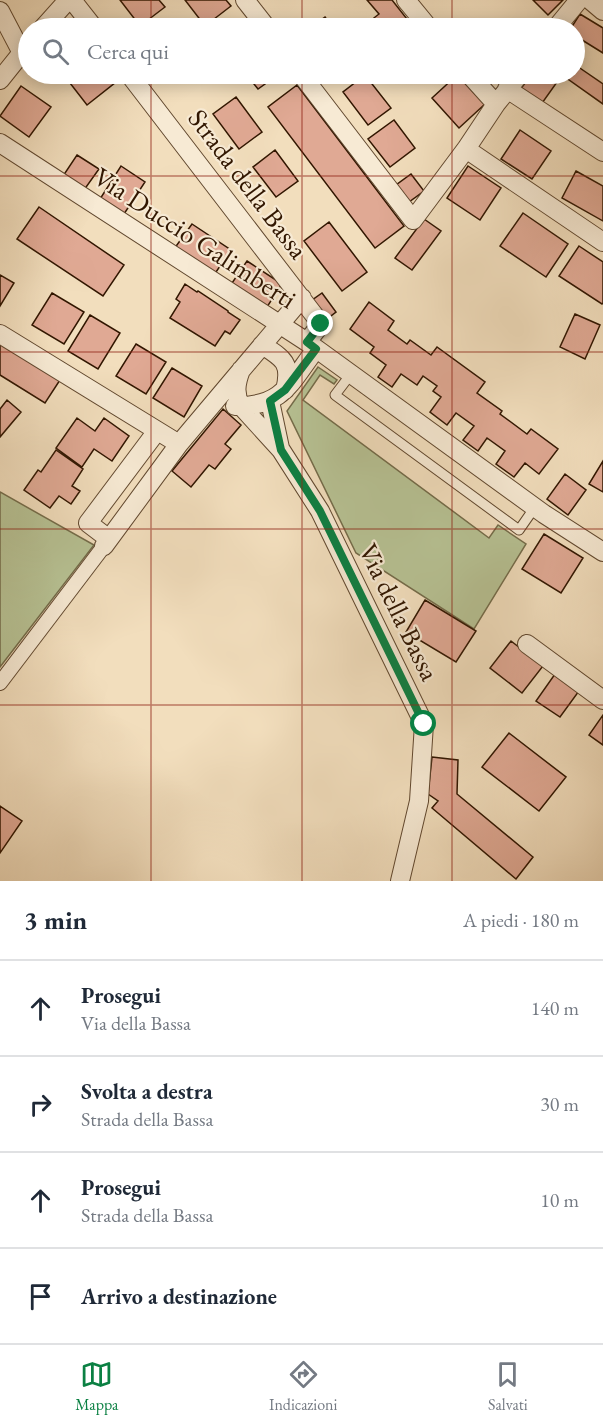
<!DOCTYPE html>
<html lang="it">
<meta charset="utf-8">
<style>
:root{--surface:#fff;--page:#f6f6f7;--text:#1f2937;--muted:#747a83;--line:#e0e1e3;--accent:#0b8043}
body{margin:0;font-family:"EB Garamond",serif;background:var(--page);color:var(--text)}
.stop{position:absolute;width:18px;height:18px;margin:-14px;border:4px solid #0b8043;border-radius:50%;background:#fff}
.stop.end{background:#0b8043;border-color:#fff;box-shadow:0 2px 6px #0008}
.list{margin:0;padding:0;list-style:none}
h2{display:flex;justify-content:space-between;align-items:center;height:78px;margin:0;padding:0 24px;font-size:26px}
h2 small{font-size:20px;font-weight:400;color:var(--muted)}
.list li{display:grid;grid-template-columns:39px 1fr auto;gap:18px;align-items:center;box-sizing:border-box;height:96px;padding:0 24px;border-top:2px solid var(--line)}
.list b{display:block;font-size:22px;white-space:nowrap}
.list p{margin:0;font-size:20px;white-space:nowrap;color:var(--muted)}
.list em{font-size:20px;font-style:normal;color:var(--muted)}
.icon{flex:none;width:33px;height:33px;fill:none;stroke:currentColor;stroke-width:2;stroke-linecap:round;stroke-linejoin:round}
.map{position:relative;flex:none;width:603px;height:881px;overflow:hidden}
.search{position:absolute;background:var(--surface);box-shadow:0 3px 15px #0003;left:18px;right:18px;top:18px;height:66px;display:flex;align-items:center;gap:15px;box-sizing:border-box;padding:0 21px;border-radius:33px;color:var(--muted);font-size:22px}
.sheet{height:462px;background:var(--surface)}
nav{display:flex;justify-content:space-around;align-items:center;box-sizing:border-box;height:84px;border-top:2px solid var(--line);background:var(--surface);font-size:16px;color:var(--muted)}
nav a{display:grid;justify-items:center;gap:3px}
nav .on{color:var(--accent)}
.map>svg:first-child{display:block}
.green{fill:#b7c294;stroke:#746c4a;stroke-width:1.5}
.building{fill:#e0a994;stroke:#311600;stroke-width:1.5}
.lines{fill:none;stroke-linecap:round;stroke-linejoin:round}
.service-casing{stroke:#61482f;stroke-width:11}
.pedestrian-casing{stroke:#61482f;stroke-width:16}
.minor-casing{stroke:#61482f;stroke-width:20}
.service{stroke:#f7ead4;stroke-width:9}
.pedestrian{stroke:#f7ead4;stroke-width:14}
.minor{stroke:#f7ead4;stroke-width:18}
.route{stroke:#0b8043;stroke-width:8}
.grid{fill:none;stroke:#8f2418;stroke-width:1.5;stroke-opacity:0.55}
.labels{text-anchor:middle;stroke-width:4.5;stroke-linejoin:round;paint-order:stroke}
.street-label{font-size:27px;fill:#311600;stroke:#f7ead4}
</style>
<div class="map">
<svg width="603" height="881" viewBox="0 0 603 881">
<rect width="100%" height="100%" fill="#f2debd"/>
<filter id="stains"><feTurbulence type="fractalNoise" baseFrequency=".00333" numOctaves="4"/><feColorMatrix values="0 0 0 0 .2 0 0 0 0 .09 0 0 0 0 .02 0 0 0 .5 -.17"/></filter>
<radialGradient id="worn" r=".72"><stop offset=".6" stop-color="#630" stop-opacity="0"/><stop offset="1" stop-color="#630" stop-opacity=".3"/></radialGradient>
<path class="green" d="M318,367l19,13 -3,4 -14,-9 -17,25 186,138 9,-13 28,19 -52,85 -118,-76 -69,-142z
M0,492l94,53 -94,122z"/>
<path class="building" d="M120,0h39l6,7 -25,19z
M185,0h41l5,6 -26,20z
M367,0h25l15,19 -12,9h-19l-6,-7 9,-7z
M533,0h30l-15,15z
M580,14l23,14v25l-29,-18v-7h-3z
M325,17l8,11h-23z
M574,64l29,20v20l-41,-29 -22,31 -21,-15 13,-17h42z
M63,74h47l6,8 -29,23z
M246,74h33l-21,15z
M365,75l26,33 -23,17 -25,-33z
M457,75l28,29 -26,24 -27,-30z
M297,85l107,141 -29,22 -107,-141z
M21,86l30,21 -22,30 -29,-21z
M236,97l26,35 -23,17 -26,-35z
M394,120l21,28 -25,19 -22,-28z
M520,130l31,21 -19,28 -31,-20z
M275,150l23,31 -22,16 -23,-30z
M77,155l22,14 -15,21 -21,-14z
M121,166l24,16 -21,32 -24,-15z
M468,166l33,22 -21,32 -33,-22z
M576,171l27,15v35l-41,-23z
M411,174l13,17 -15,11 -13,-17z
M39,207l85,58 -21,31 -86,-57z
M523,213l45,31 -22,33 -46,-31z
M424,219l17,12 -29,39 -17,-12z
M329,222l38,50 -25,19 -38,-50z
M192,224l39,26 -17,25 -40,-26z
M579,246l24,16v41l-1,1 -43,-28z
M247,261l35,23 -15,23 -35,-24z
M0,275l14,8 -14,23z
M185,284l12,8 1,-1 30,20v1l12,8 -10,14 -5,-3 -10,15 -45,-28 10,-16 -4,-3z
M52,293l32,19 -20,32 -32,-19z
M322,293l14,19 -13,10 -15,-19z
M369,302l25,19 -6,9 19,14 3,-4 21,15 6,-8 48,35 -8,11 25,18 -2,3 27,20 4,-5 27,20 -19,25 -14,-11 -11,14 -18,-13 9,-13 -18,-13 -9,13 -15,-11 11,-14 -18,-13 -9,12 -17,-13 11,-15 -8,-6 4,-5 -14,-10 -6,9 -16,-11 -9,13 -14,-10 8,-12 -16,-12 4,-6 -24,-18z
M575,314l25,11 -15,34 -25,-12z
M90,315l30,18 -22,36 -30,-18z
M0,343l60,37 -15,23 -45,-28z
M136,344l30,18 -20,32 -30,-18z
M172,368l30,18 -18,31 -31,-19z
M7,400l14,12 -21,25v-28z
M223,409l18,16 -16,19 6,5 -16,20 -6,-4 -18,22 -19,-16z
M77,418l18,13 9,-13 25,18 -17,25 -18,-12 -12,18 -26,-19z
M56,450l27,19 -11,17 8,5 -9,13 -12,-8 -9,12 -26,-18 14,-20 3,2z
M603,461v31l-14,-8z
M565,474l21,16 -18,25 -21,-16z
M544,534l39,24 -22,35 -39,-24z
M425,600l51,31 -20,31 -50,-30z
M511,641l32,25 -21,27 -32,-25z
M555,674l24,17 -19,26 -24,-16z
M603,715v30l-14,-10z
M509,733l57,44 -27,34 -57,-44z
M432,757l26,3 -1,34 76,63 -17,22 -84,-71 6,-7 -10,-7z
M0,806l22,15 -22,32z"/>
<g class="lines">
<g class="service-casing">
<path id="service" d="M351,374l-16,21 184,135 16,-23"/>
</g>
<g class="pedestrian-casing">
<path id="pedestrian" d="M0,683l104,-137"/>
</g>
<g class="minor-casing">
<path id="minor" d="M72,0l22,28
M245,0l22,28
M406,0l23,28
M590,0l13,11
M0,11l22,42
M43,28l25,-28
M556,28l23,-28
M129,74l192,250 -14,18
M301,74l112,146 53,-71 30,-45 24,-30
M469,74l27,30
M0,80l28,-35
M507,89l96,63
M0,143l307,199 237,172 59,38
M466,149l137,93
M0,334l179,110
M262,345c21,13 30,18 23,45
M241,370c-5,13 -7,24 0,36l40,44 39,61 104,213 -5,77 -19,80
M270,401l10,47
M235,406c48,1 55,-23 81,-57
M109,539l-21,-16 69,-92
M104,546l75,-102 123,-146
M527,644l76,56"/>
</g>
<use href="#service" class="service"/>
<use href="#pedestrian" class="pedestrian"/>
<use href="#minor" class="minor"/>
</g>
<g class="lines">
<path class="route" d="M321,324l-14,18 9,7 -31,41 -15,11 11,49 39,61 104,213"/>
</g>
<path class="grid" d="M151,0v28M302,0v28M452,0v28M151,74v807M302,74v807M452,74v807M0,176h603M0,352h603M0,529h603M0,705h603"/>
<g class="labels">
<g class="street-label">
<text transform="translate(248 184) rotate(53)" y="9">Strada della Bassa</text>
<text transform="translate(195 238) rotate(33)" y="9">Via Duccio Galimberti</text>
<text transform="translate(399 612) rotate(64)" y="9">Via della Bassa</text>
</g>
</g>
<rect width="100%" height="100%" filter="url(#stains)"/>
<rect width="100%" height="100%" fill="url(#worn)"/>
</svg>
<div class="stop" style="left:424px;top:724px"></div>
<div class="stop end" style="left:321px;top:324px"></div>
<div class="search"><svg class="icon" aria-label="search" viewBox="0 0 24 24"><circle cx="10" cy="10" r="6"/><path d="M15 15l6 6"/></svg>Cerca qui</div>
</div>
<section class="sheet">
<h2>3 min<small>A piedi · 180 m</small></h2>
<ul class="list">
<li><svg class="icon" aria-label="ahead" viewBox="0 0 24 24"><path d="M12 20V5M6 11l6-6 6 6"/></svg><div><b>Prosegui</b><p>Via della Bassa</p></div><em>140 m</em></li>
<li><svg class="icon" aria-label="right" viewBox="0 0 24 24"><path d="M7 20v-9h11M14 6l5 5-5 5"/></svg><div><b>Svolta a destra</b><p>Strada della Bassa</p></div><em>30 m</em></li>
<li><svg class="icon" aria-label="ahead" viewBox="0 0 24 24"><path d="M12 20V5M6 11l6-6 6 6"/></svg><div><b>Prosegui</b><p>Strada della Bassa</p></div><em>10 m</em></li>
<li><svg class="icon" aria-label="arrive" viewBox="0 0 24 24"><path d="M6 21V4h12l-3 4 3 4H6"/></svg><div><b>Arrivo a destinazione</b></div></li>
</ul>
</section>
<nav>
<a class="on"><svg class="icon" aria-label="map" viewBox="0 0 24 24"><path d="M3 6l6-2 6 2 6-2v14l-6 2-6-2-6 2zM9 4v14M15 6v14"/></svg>Mappa</a>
<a><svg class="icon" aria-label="directions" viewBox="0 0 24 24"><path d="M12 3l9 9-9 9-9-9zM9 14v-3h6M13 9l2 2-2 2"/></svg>Indicazioni</a>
<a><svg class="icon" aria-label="saved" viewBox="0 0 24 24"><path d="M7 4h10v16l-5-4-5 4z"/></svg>Salvati</a>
</nav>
